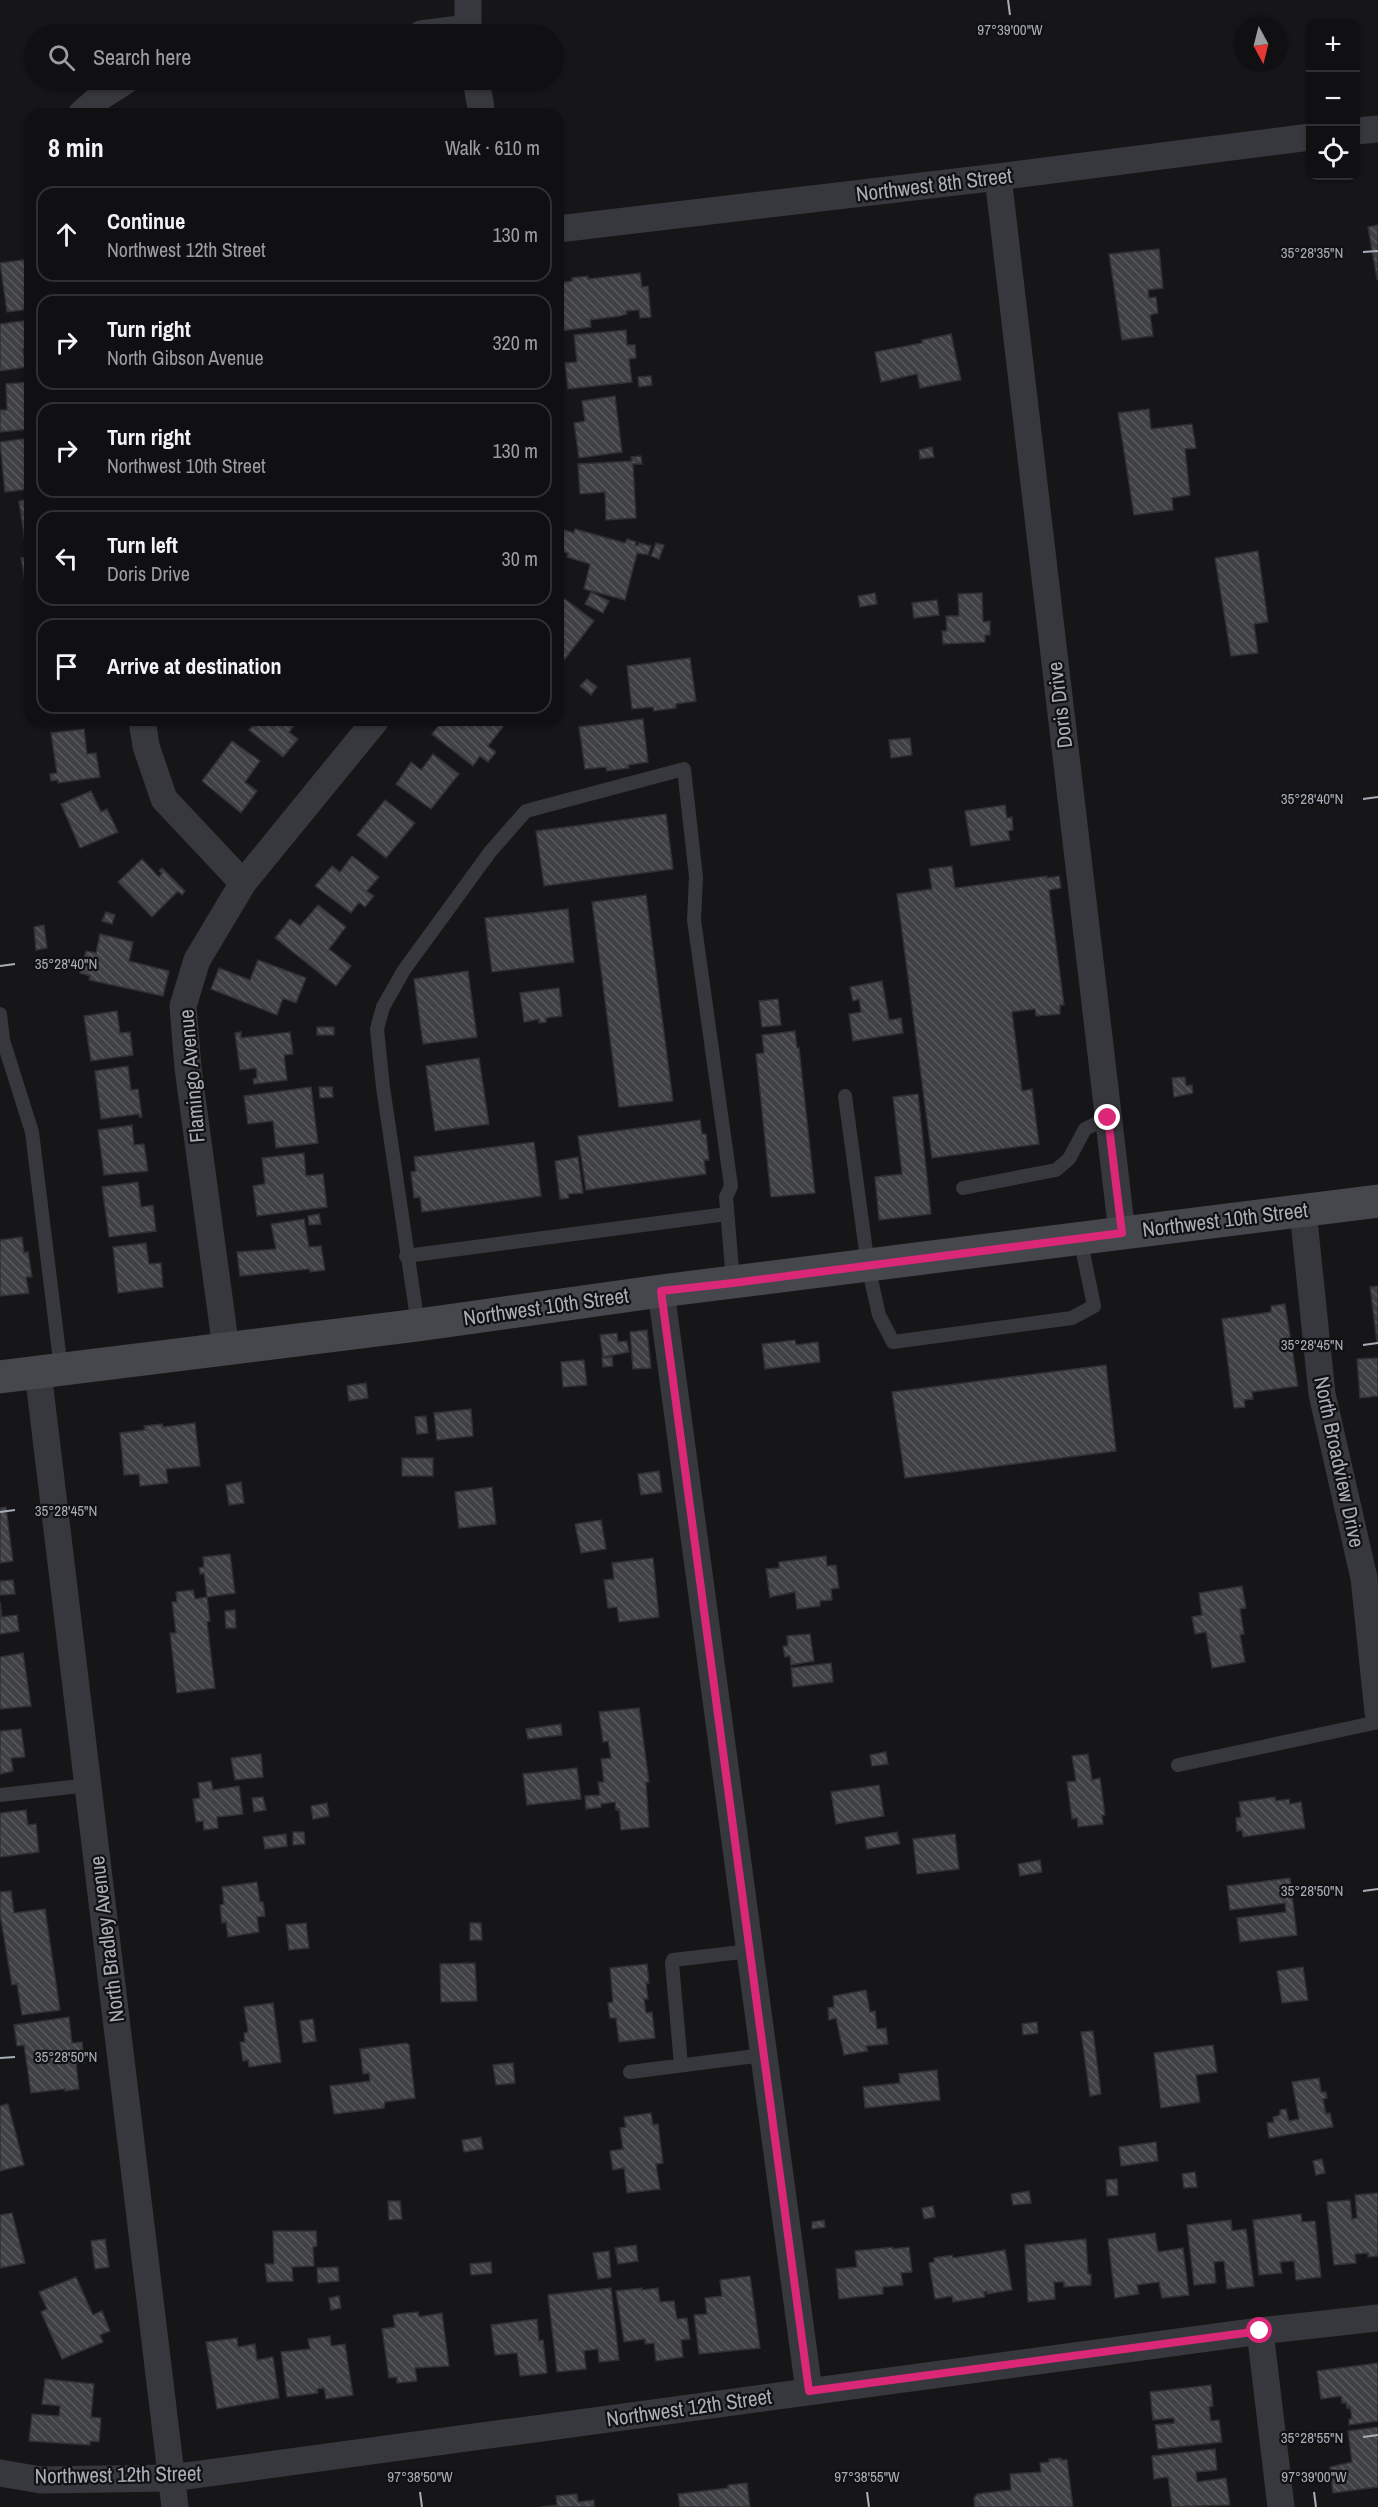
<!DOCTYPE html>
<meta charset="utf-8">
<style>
:root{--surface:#101012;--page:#1e1e20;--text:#f1f3f6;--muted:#9c9d9f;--line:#303032}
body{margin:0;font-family:"Archivo Narrow",sans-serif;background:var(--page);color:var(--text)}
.controls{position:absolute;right:18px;top:18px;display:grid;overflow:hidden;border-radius:12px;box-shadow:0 2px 4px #0004}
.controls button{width:54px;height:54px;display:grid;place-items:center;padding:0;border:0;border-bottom:2px solid var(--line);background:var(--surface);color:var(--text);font:30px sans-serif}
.compass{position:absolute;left:1234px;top:18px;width:54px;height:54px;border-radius:50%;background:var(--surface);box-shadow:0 2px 4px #0004;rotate:173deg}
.stop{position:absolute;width:18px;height:18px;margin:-14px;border:4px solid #db2777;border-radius:50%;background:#fff}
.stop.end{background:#db2777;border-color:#fff;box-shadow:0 2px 6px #0008}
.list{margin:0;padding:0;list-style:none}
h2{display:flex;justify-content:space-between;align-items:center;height:78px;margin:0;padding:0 24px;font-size:26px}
h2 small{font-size:20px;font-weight:400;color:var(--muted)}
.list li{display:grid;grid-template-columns:39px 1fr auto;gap:18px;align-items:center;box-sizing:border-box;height:96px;margin:0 12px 12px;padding:0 12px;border:2px solid var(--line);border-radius:18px}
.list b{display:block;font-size:22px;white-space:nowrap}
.list p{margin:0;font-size:20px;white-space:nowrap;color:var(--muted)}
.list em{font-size:20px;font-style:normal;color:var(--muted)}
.icon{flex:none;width:33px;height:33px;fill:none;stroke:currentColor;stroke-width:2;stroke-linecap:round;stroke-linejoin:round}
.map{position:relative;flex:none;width:1378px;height:2507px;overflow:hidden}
.search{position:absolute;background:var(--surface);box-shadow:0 2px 4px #0004;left:24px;top:24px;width:540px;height:66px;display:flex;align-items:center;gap:15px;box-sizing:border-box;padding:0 21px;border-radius:33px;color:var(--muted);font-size:22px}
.panel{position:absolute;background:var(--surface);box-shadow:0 2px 4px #0004;left:24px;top:108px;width:540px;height:618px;border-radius:18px}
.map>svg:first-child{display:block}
.building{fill:url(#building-back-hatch);stroke:#303034;stroke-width:1.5}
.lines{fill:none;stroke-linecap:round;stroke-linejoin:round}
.service{stroke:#37383d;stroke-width:14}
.minor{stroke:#37383d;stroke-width:27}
.secondary{stroke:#45474d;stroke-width:33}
.route{stroke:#db2777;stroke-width:8}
.ticks{fill:none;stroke:#a8adb8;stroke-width:2}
.labels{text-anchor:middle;stroke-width:4.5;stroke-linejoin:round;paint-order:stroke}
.street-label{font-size:21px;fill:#a8adb8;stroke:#111113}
.ticks-label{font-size:15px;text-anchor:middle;fill:#a8adb8;stroke:#111113;stroke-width:4.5;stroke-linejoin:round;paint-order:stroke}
</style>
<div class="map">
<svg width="1378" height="2507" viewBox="0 0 1378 2507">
<defs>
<pattern id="building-back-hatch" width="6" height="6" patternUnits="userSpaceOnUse" patternTransform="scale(1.5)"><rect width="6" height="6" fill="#404145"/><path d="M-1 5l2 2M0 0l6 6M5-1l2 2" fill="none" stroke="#595a5e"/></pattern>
</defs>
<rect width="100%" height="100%" fill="#161618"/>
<path class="building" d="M1378,225v53l-1,1 -9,-52z
M1159,249l4,39 -15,2 1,8 7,-1 2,16 -8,2 3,21 -31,4 -13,-86z
M30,259v50l-23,3 -7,-49z
M640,273l2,14 6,-1 3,31 -11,1 -1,-8 -13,1 1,3 -7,2 -30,4 1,7 -31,4 -2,-48 14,-2v-3l16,-2v3z
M30,320v28l-7,1 3,18 -26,4v-47z
M626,330l1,15h8l1,13 -7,1 3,23 -64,7 -3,-26 12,-1 -3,-27z
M951,334l10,46 -41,8 -3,-14 -36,8 -6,-30 47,-9v-3z
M651,376l1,9 -13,2 -1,-10z
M30,382v47l-30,3v-22h7l-1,-26z
M615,396l7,56 -43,6 -5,-35 11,-2 -3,-20z
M1149,409l2,20 41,-5 4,24 -11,1 5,46 -18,3 1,12 -39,5 -16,-102z
M30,438v51l-25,3 -5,-50z
M932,447l2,10 -14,2 -1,-9z
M641,456l1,8h-9l3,54 -30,2 -1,-28 -25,2 -2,-30 54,-3 -1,-4z
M30,499v49l-4,1 -7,-48z
M558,528l16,5 1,-4 50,14 2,-4 9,3 -1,3 3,1 1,-3 12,3 -3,9 -11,-2 -12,47 -41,-11 6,-25 -23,-7 1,-4 -10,-2z
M656,543l8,2 -5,14 -8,-3z
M1258,551l10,71 -14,2 4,29 -27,3 -16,-98z
M30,557v48h-1l-8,-47z
M591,592l18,9 -6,12 -18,-9z
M875,593l2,11 -17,3 -2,-11z
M982,593l1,29 7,-1v14h-5v7l-42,2 -1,-13h5l-1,-15h13l-1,-22z
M558,594l36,27 -36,47z
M937,600l2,15 -25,3 -2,-15z
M690,658l6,43 -20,3v4l-22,3 -1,-4 -21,2 -5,-43z
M587,679l10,8 -6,8 -11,-9z
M643,719l5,43 -20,3 1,3 -22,3 -1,-4 -21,2 -6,-42z
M257,720h42l-10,12 9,7 -15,18 -34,-27z
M443,720h11l6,5 4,-5h36l5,4 -17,22 8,6 -8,10 -8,-6 -7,10 -41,-32z
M84,729l3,25 9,-1 4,24 -42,6v-3l-7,1 -1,-7 7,-1 -6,-40z
M910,738l2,17 -21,3 -2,-18z
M232,741l28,20 -15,21 12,9 -16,22 -39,-32z
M433,754l26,20 -28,35 -35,-25 15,-22 10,8z
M91,791l10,21 6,-3 11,23 -38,16 -19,-44z
M385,800l30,23 -29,35 -29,-23z
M1005,805l2,13 5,-1 1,13 -5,1 2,9 -39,6 -6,-35z
M666,814l7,55 -129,17 -8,-55z
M352,856l27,21 -12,14 7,5 -9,11 -6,-5 -8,11 -36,-27 17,-20 8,6z
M142,859l17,18 3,-4 -3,-2 3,-3 23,23 -3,4 -4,-4 -26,26 -34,-35z
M952,866l3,22 92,-12v2l12,-2 2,12 -12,2 15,115h-4v9l-24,2 -1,-7 -23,3 10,79 10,-2 7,55 -107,14 -35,-264 35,-5 -3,-20z
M646,895l27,206 -54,6 -27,-205z
M318,905l28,22 -17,22 22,17 -15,20 -61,-48 15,-19 10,7z
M568,909l6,53 -82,10 -7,-54z
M106,912l9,3 -3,9 -10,-3z
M44,925l3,23 -11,2 -2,-23z
M100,934l33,8 -4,19 40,10 -6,25 -74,-16 1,-4 -10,-3 6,-22 10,2z
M258,960l48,18 -10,25 -13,-5 -6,17 -66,-26 8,-21 31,12z
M468,971l9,66 -54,7 -9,-65z
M882,981l7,39 12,-2 2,15 -50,8 -4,-27 12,-2 -2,-13 -6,2 -3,-14z
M559,988l3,28 -16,2v4l-7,1v-4l-15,3 -4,-29z
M778,999l3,26 -19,2 -3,-26z
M117,1011l3,22 10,-1 3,23 -42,6 -7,-45z
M317,1027h17v8h-17z
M795,1031l2,17h2l16,145 -44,4 -15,-143 8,-1 -2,-18z
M241,1032v6l49,-6 3,22 -9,1 3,25 -33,4 -1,-5 4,-1 -1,-10 -16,2 -5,-37z
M479,1058l10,66 -54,7 -9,-65z
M128,1066l3,24 7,-1 4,28h-3v-3l-38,5 -6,-48z
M1185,1077l1,9 6,-1 1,8 -19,4 -2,-19z
M311,1087l7,56 -42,5 -3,-27 -25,3 -4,-28z
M319,1087h13l1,10 -13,1z
M918,1094l13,120 -52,6 -4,-43 27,-3 -9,-77z
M700,1120l2,14h4l3,26h-5l2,14 -120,16 -8,-54z
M132,1125l2,20 10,-1 4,27 -44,4 -6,-45z
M534,1142l7,54 -119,16 -2,-15 -6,1 -3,-26 5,-1 -2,-14z
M304,1153l2,23 17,-2 4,33 -70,9 -4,-30 12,-2 -3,-26z
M578,1157l5,36 -15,1 1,4 -9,1 -5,-38z
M138,1182l3,25 12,-2 3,26 -47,6 -7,-50z
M319,1214l2,10 -12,1 -1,-9z
M304,1219l5,28 12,-1 4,24 -15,2 -1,-3 -69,7 -3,-24 39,-3 -5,-25z
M22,1237l2,16 4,-1 4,25h-6l3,16 -29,3v-56z
M146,1243l3,21 12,-1 2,24 -45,6 -5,-46z
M1378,1286v56h-1l-7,-55z
M1285,1304l13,82 -46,6 1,7 -9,1 1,7 -11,1 -12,-89 49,-7v-6z
M647,1330l4,38 -18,1 -3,-37z
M617,1333l1,9 9,-1 2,11 -26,5 -3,-22z
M795,1340l1,5 22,-3 2,20 -55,7 -3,-25z
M612,1357l1,9 -10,1 -1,-9z
M1378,1358v38l-18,2 -3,-39z
M584,1360l3,25 -24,2 -2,-25z
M1106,1365l10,86 -211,27 -13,-86z
M366,1383l2,15 -19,3 -2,-15z
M471,1409l2,27 -36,4 -3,-27z
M426,1416l2,17 -11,1 -2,-17z
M195,1423l5,43 -34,3 2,14 -28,3 -1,-12 -15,1 -4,-42 25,-3 -1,-4 18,-2 1,3z
M402,1458h31v18h-31z
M659,1471l3,21 -21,3 -3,-21z
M241,1482l3,21 -15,2 -3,-20z
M492,1487l4,37 -37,4 -4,-36z
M6,1507l7,54 -13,2v-55z
M601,1520l5,29 -25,4 -6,-29z
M230,1554l5,39 -28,4 -3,-24 -4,1 -1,-6 5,-1 -1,-10z
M826,1556l1,10 9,-1 3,23 -8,1 1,11 -12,1v5l-23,3 -2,-17 -25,5 -4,-28 13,-1v-6z
M653,1558l6,59 -40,5 -2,-15 -9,1 -4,-28 10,-1 -2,-16z
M13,1580l2,14 -15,1v-14z
M1242,1586l4,22 -6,1 4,25 -4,1 5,27 -33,6 -6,-36 -11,2 -3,-17 10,-2 -3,-22z
M193,1590l2,9 12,-2 3,24 -3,1 8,66 -38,5 -7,-60h6l-4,-31h5l-1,-10z
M0,1602l2,15 15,-2 2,16 -19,3z
M235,1610l1,18h-10l-1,-17z
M810,1634l4,27 -23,4 -1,-9 -5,1 -2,-11h5l-1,-10z
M23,1653l8,53 -31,3v-52z
M831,1663l2,19 -40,5 -2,-19z
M639,1708l10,74h-3l3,45 -28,3 -2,-21 -3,1 -1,-8 -14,2v3l-15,2 -1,-13 15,-1 -2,-13h6l-3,-23 10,-1 -3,-17 -5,1 -4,-30z
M561,1724l1,11 -34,4 -2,-10z
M21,1729l4,28 -14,1 2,13 -13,3v-43z
M886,1752l2,12 -16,2 -2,-11z
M261,1754l2,23 -28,3 -4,-22z
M1088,1754l4,26 8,-2 5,37h-3l1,9 -25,3 -1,-9 -5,1 -5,-37 9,-1 -4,-25z
M577,1768l4,31 -54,6 -4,-31z
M211,1781l2,9 26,-4 4,28 -26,3 1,11 -14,2 -1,-9 -7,1 -3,-23 7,-1 -2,-15z
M879,1785l5,31 -48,8 -5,-32z
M263,1797l3,13 -12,2 -2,-14z
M1275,1797l1,4 13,-2 1,5 11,-2 4,26 -62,9 -1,-7 -5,1 -1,-13 5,-1 -2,-15z
M327,1803l2,13 -16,3 -2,-13z
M26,1810l2,15 8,-1 3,28 -39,5v-44z
M293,1832h11l1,12 -12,1z
M897,1832l3,12 -33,5 -2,-12z
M286,1834l1,12 -22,3 -2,-12z
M955,1834l4,35 -42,5 -4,-35z
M1040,1860l2,12 -22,4 -2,-12z
M1290,1878l7,57 -57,7 -3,-24 49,-6 -1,-9 -55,7 -3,-24z
M257,1882l3,20h3l2,14 -8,1 2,15 -31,5 -2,-15 -4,1 -2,-18 4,-1 -2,-17z
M11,1891l3,22 31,-4 15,101 -38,5 -5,-31 -5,1 -12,-71v-22z
M306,1923l3,25 -20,2 -3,-25z
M470,1923h11l1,17h-12z
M475,1963l2,38 -36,1 -1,-38z
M647,1964l2,19h-3l2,16h-4l2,14 6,-1 3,26 -36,4 -3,-24h-6l-2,-15 5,-1 -3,-34z
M1303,1967l5,33 -26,3 -5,-32z
M866,1990l4,22 5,-1 2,18 9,-1 2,16 -22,2 2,5 -24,4 -8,-37 -7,2 -1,-12 6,-1 -1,-11z
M273,2003l8,59 -32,5 -1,-7 -5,1 -3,-19h5l-1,-9 4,-1 -4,-25z
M69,2017l3,26 10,-1 2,21h-8l3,26 -14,2v-2l-34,4 -7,-48 -7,1 -3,-21z
M313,2019l3,22 -13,2 -3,-22z
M1037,2022l1,11 -15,2 -1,-11z
M1093,2031l8,63 -11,2 -9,-64z
M406,2043l3,2 6,53 -30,4 -1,6 -50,6 -4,-28 40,-5 -1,-8 -6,1 -3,-25z
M1213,2045l4,27 -21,3 4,27 -39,6 -7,-55z
M513,2063l2,20 -19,2 -3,-20z
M937,2070l3,30 -75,8 -2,-21 37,-4 -1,-9z
M1319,2078l2,14h5l1,6 -4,1 3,15 4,-1 3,14 -64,11 -2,-15 7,-1 -1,-5 7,-2v-5l6,-1 3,12 10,-2 -7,-37z
M8,2104l16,61 -24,6v-65z
M651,2113l2,12 5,-1 5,39 -7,1 4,25 -33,4 -3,-25 -11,2 -3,-19 13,-2 -3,-21 6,-1 -2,-10z
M481,2137l2,12 -19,3 -2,-12z
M1156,2142l2,19 -37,5 -2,-19z
M1322,2159l3,14 -9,2 -3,-14z
M1195,2172l2,15 -13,1 -2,-14z
M1117,2179l1,16 -11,1 -1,-16z
M1029,2191l2,12 -18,2 -2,-11z
M1378,2193v63l-10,1v-4l-13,1 1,9 -22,2 -7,-63 23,-2 2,19 5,-1 -2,-23z
M388,2201h12l2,18 -13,1z
M933,2206l2,11 -11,2 -2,-11z
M12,2213l13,50 -25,5v-53z
M1301,2214l1,8 13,-1 6,56 -25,3 -2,-19 -14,1 2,11 -23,2 -6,-55z
M824,2220l1,7 -13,2v-7z
M1231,2220l1,11 14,-2 8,57 -27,3 -3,-28 -10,1 2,21 -22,2 -7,-60z
M273,2231h43l1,15 -4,1 1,19 -22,1 1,14 -26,1 -2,-18h9z
M1155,2233l3,19 25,-4 6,47 -27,3 -3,-16 -22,3 2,9 -24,4 -7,-59z
M105,2239l4,28 -14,2 -4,-28z
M1086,2239l2,35h3v11l-27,2v-5h-10l1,17 -27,3 -3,-57z
M636,2245l2,16 -20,3 -3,-16z
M893,2247v2l16,-2 3,25 -11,1 2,12 -20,2v7l-44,5 -3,-30 21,-2 -2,-16z
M1005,2250l7,40 -25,4v-3l-3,1 1,5 -32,5 -1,-6 -17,3 -6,-36 5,-1v-4l18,-3 1,3z
M609,2251l2,26 -13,2 -5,-26z
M491,2262l1,11 -21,2 -1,-11z
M338,2267l1,14 -21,2 -1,-15z
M750,2276l10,72 -61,6 -5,-39 13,-1 -2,-16 17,-2 -2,-16z
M76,2277l17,38 9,-4 8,20 -10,4 3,7 -41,17 -21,-47 6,-3 -8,-17z
M611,2288l8,72 -20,2 -1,-13 -14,2 2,18 -29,3 -9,-77z
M642,2288v2l16,-2 2,14 14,-1 3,18 10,-1 3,21 -9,1 2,17 -27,4 -2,-18 -9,1v-5l-21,3 -8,-51z
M339,2296l2,12 -10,2 -2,-12z
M418,2312l1,5 23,-4 7,53 -34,2 2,13 -20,2v-6l-8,1 -7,-49 13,-2 -2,-11 4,-2z
M537,2319l2,22 4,-1 4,33 -27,3 -3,-23 -22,2 -4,-30z
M330,2336l1,10 14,-2 8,51 -27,4 -2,-11 -7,1 1,4 -31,4 -6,-45 29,-3 -2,-10z
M237,2338l1,9 17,-3 2,16 16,-3 6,41 -62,11 -11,-67z
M1378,2363v58l-29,4v-6l3,-1 -2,-11 -3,1 -1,-5h-4l-1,-7 -20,3 -4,-28z
M45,2379l49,5 -3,33 10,1 -2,24 -9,-1v4l-61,-4 3,-27 27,2 1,-10 -18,-2z
M1211,2385l2,21 -4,1 2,14 8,-1 3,22 -64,7 -3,-24 19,-2v-5l-21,2 -3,-28z
M1378,2427v60l-45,6 -3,-26 22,-5 -4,-31z
M1215,2449l2,21 -21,2 1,10 29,-4 4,27 -58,2 -4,-30 -14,2 -2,-23z
M1061,2458v2h6l6,47h-98l-1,-9 3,-4 34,-4 -1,-16 31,-2 -1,-9 9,-1v-3z
M747,2483l3,24h-70l-2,-13 50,-6v-3z
M577,2494l1,8 16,-2v7h-53l16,-2 -1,-9z"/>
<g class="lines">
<path class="service" d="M0,1014l3,26 29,92 29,237
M845,1096l23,170 11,49 14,27 179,-24 22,-12 -14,-68
M963,1188l93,-18 13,-11 16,-30 23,-11
M406,1256l321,-42
M418,1325l-35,-238 -6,-58 6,-22 21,-37 86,-118 36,-41 158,-42 12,108 -2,43 37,266 -5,11 7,84
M1178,1765l200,-43
M0,1795l89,-10
M681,2065l-9,-102 1,-3 77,-9
M630,2072l134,-17"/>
<path class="minor" d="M421,34l46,-6
M468,34v-34
M476,80l6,34
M81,114l18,-16 28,-18
M1356,131l22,-2
M998,177l124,1056
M558,229l440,-52 312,-40
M142,720l4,26 18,53 79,84
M1303,1211l19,183 42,184 14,134
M661,1291l148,1100
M226,1349l-38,-281 -5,-62 14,-46 46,-77 133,-163
M38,1372l137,1135
M1260,2331l21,176
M0,2473l41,7 130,-2 1089,-147 118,-13"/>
<path class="secondary" d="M0,1377l418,-52 243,-34 717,-90"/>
</g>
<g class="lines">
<path class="route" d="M1108,1118l14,115 -389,50 -72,8 148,1100 451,-60"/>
</g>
<path class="ticks" d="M1008,0l2,15M1363,252l15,-1M1363,799l15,-2M0,966l15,-2M1363,1345l15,-2M0,1512l15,-2M1363,1891l15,-2M0,2058l15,-1M1363,2437l15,-2M420,2492l2,15M867,2492l2,15M1314,2492l2,15"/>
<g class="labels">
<g class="street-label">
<text transform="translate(934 185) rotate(-7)" y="7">Northwest 8th Street</text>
<text transform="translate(1060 705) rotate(-97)" y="7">Doris Drive</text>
<text transform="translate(192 1076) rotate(-95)" y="7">Flamingo Avenue</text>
<text transform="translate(1225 1220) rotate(-7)" y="7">Northwest 10th Street</text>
<text transform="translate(546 1307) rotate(-8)" y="7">Northwest 10th Street</text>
<text transform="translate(1339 1462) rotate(78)" y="7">North Broadview Drive</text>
<text transform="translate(107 1939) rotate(-97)" y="7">North Bradley Avenue</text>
<text transform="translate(689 2408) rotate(-8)" y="7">Northwest 12th Street</text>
<text transform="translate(118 2475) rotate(-1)" y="7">Northwest 12th Street</text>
</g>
</g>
<g class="ticks-label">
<text x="1010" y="35">97°39'00"W</text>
<text x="1312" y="258">35°28'35"N</text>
<text x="1312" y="804">35°28'40"N</text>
<text x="66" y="969">35°28'40"N</text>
<text x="1312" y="1350">35°28'45"N</text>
<text x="66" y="1516">35°28'45"N</text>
<text x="1312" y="1896">35°28'50"N</text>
<text x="66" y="2062">35°28'50"N</text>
<text x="1312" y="2443">35°28'55"N</text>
<text x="420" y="2482">97°38'50"W</text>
<text x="867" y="2482">97°38'55"W</text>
<text x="1314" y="2482">97°39'00"W</text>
</g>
</svg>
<div class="controls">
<button>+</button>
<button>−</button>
<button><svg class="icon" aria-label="locate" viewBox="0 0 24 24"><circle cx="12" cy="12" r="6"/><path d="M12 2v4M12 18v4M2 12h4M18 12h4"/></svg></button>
</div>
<svg class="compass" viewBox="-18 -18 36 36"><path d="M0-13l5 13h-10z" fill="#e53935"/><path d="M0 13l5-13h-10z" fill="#9c9d9f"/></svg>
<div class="stop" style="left:1260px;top:2331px"></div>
<div class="stop end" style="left:1108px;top:1118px"></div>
<div class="search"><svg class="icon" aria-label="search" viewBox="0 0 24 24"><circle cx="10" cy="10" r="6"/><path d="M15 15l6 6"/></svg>Search here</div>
<section class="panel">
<h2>8 min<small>Walk · 610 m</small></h2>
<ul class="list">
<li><svg class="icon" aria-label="ahead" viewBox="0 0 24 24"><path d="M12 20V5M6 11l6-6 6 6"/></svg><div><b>Continue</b><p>Northwest 12th Street</p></div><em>130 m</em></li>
<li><svg class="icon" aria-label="right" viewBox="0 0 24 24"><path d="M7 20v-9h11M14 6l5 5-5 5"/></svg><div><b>Turn right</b><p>North Gibson Avenue</p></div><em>320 m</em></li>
<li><svg class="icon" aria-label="right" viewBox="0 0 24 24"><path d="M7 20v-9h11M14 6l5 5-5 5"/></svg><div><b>Turn right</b><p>Northwest 10th Street</p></div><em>130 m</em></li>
<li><svg class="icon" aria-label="left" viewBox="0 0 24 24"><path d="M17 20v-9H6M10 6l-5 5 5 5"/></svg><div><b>Turn left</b><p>Doris Drive</p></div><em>30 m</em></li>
<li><svg class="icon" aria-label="arrive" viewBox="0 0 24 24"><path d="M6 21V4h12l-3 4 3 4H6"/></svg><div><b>Arrive at destination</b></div></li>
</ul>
</section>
</div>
